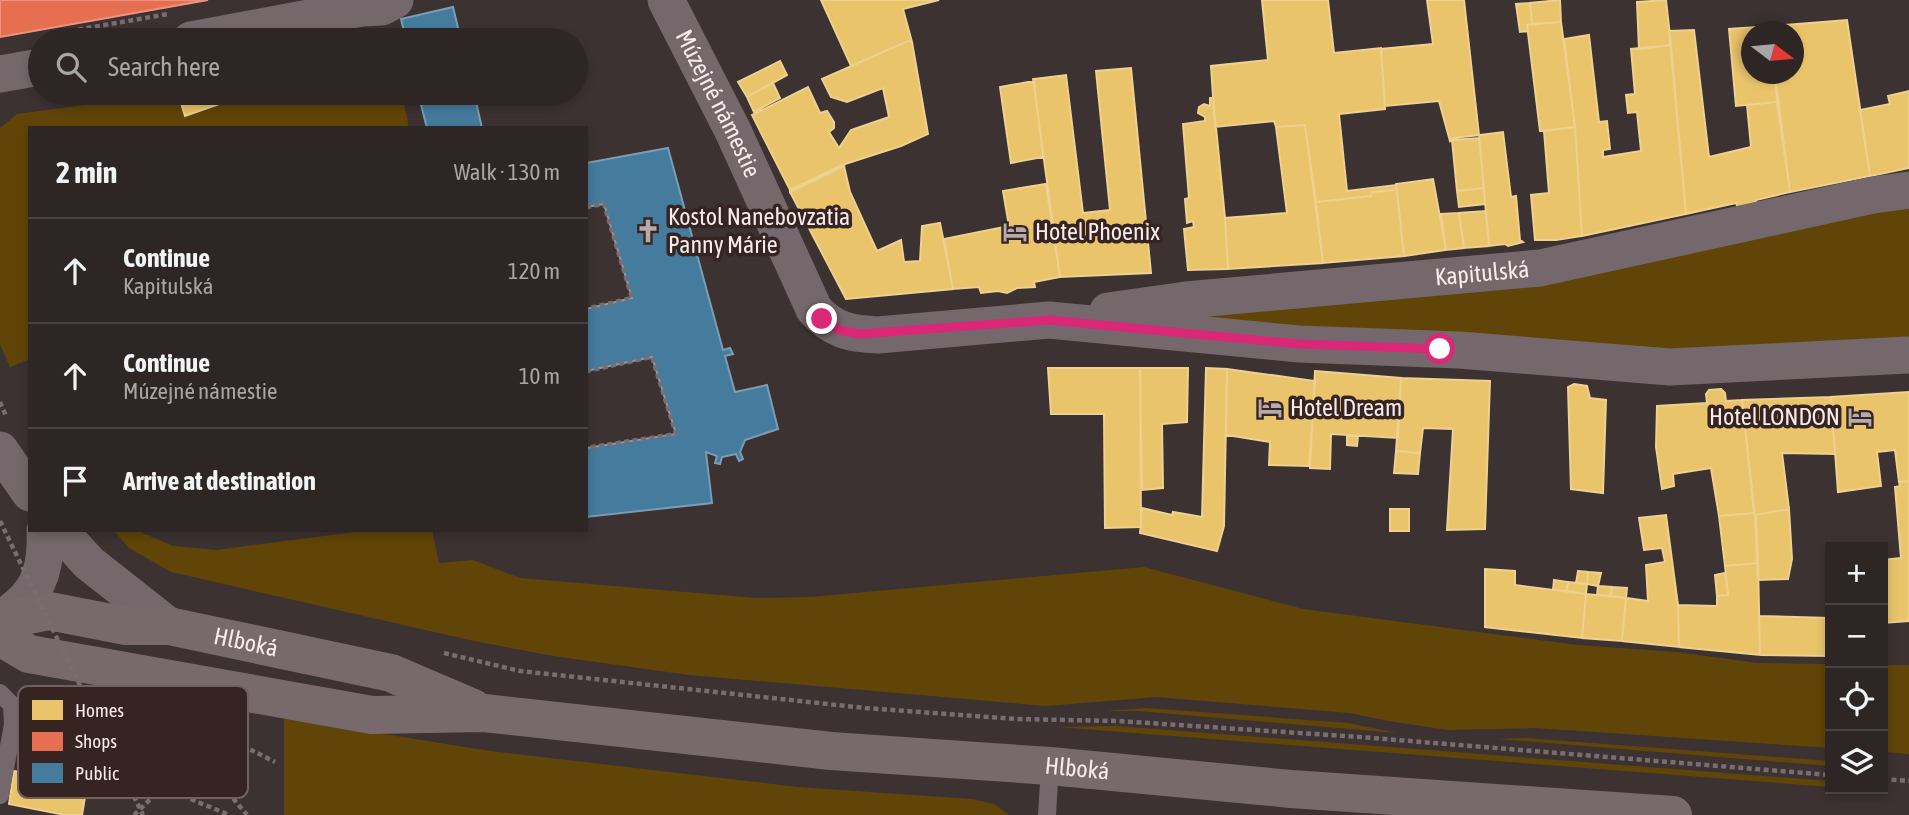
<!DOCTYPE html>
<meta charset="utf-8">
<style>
:root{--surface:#2d2625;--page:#393232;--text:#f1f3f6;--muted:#a7a5a7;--line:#484342}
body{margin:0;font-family:"Asap Condensed",sans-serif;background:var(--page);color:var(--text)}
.controls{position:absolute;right:21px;bottom:21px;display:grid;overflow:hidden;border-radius:0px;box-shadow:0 4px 10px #0003}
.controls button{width:63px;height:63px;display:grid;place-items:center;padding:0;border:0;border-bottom:2px solid var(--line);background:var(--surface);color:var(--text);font:35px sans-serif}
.compass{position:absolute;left:1741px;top:21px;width:63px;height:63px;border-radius:50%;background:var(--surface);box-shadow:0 4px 10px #0003;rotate:106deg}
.stop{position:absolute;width:21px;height:21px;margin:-16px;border:5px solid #db2777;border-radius:50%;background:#fff}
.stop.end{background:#db2777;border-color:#fff;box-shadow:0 2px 7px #0008}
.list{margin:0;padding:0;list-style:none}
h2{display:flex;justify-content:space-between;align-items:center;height:91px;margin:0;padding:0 28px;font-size:30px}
h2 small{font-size:23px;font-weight:400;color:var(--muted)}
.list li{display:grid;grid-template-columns:46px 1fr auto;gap:21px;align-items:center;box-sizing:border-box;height:105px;padding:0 28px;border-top:2px solid var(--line)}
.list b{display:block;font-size:26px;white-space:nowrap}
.list p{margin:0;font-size:23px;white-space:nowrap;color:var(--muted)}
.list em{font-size:23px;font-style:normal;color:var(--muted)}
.icon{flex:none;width:38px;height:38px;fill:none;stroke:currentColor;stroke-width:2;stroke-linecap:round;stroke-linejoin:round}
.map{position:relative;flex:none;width:1909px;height:815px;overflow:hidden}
.search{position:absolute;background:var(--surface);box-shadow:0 4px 10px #0003;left:28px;top:28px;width:560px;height:77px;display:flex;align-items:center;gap:18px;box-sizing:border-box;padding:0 24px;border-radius:38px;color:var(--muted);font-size:26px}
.panel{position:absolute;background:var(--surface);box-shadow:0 4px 10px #0003;left:28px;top:126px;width:560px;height:406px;border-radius:0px}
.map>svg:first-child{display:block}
.green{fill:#614508}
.homes{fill:#e9c46a;stroke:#eed091;stroke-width:2}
.shops{fill:#e76f51;stroke:#ec947f;stroke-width:2}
.public{fill:#457b9d;stroke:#7b9db4;stroke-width:2}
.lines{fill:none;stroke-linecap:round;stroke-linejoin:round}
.path{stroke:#786e71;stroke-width:4.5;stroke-dasharray:5 3.5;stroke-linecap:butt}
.lane{stroke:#74686c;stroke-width:18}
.street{stroke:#74686c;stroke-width:37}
.secondary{stroke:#78696d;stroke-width:38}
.path-bridge{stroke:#786e71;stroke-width:4.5;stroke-dasharray:5 3.5;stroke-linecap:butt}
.route{stroke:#db2777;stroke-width:9}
.labels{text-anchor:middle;stroke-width:7;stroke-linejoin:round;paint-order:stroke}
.street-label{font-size:24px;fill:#f8eceb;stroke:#362423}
.poi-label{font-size:24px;fill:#f8eceb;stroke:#362423;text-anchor:start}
.key{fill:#362423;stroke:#70605f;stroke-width:2}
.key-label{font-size:19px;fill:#f8eceb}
</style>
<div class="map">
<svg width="1909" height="815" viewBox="0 0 1909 815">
<rect width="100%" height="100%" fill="#3c3231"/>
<path class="green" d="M174,93h228l7,35h-379v231l-20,8 -10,-23v-216l17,-14z
M1909,191v164l-246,12 -614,-47 238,-29z
M113,530h23l37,16 43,4 154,-20h62l7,33 34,-3 47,18 236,20 55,-1 333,-30 159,42 275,36 98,7 82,11 72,1v84l-295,-20 -87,2 -60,-9 -38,-8 -194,-16 -110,9 -357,-31 -136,-19 -79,-15 -303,-69 -42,-24z
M1883,665h26v89l-26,-2z
M1146,708l202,15 49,10 -259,-22h-33z
M284,718l206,33 308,36 174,12 22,5 15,11h-725z
M1116,726l714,55v6l-772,-60z
M1526,738l304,23v5l-332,-27z"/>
<path class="homes" d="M821,0h118l-36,9 9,33 -4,-1 -57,25z
M1262,0h66l6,53 47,-5 4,61 -46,5 8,77 49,-6 1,5 -25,2 -1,4 -55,6 -11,-77 -29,2 -2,-6 -59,6 -4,-61 57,-6z
M1427,0h37l15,135 -26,3 -3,3 -11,-40 -54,5 -4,-57 52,-5z
M1560,0l1,22 -29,2 -2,-21z
M1666,0l5,45 -32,4 -2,-47z
M1530,3l2,21 -5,1 1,6 -8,1 -4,-28z
M1847,20l23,156 -80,16 -15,-118h19v-42h-23v-6z
M1561,22l14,105 -35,4 -13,-106z
M1771,26v6h-19v42h23l2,28 -41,4 -7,-77z
M1694,30l15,127 42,-10 -4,-42 30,-3 13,90 -34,8v4l-18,4 -2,-5 -50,11 -17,-183z
M1589,35l10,87 8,-1 3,28 -7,1v7l38,-6 -4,-39 -9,1 -2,-18 9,-1 -4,-45 40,-4 15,169 -104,22 -7,-109 -11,-88z
M908,41l4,1 16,92 -27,12 -59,19 -52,25 -38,-75 56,-28 12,26 7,-2 7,11v6l-5,4 10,16 12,-18 38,-13 -6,-29 -36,14 -16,-5 -9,-18z
M780,61l7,14 -40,22 -9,-15z
M1131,68l20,205 -91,4 -27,-198 33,-4 17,138 27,-3 -14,-139z
M1034,81l9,76 -32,6 -11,-76z
M773,83l7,15 -26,14 -7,-15z
M1909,91v77l-39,8 -10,-66 30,-6 -2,-8z
M178,93h58l-5,7 -46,16z
M1213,97l12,121 3,51 -40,1 -4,-41 10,-2 -1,-6 -6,2 -2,-24 4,-1 -6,-74 22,-3v-4l-7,-4 1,-6 5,-3 6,2v-8z
M1305,125l18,138 -95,6 -3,-51 62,-5 -11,-86z
M1575,127l7,109 -26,4h-21l-4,-45 18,-2 -5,-62z
M1503,132l8,65 5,-1 4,44 3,2 -15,4 -3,-2 -16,2 -10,-111z
M1479,138l5,50 -27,3 -5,-51z
M842,165l2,1 -54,26v-2z
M844,166l6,26 27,59 24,-11 3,22 16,-1 2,-35 18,-3 13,66 -107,10 -56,-107z
M1433,179l13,71 -42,6 -8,-72z
M1046,184l14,93 -26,5 1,5 -18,1 -10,5 -9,-2 -17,2 -2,-6 -26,2 -9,-50 65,-13 -6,-35z
M1484,188l1,16 -26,3 -2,-16z
M1397,190l7,66 -81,7 -7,-61 55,-6 1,-4z
M1486,211l3,35 -25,2 -5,-35z
M1459,213l5,35 -18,2 -5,-36z
M1048,368h92l1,159 -36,1 -1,-114h-53z
M1140,368h48l-1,54 -25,2 1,64 -21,2z
M1206,368l21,1 -3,157 -7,25 -77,-18 2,-25 30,7 1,-3 29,5z
M1227,369l88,12 -6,85 -40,-1 1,-23 -44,-7z
M1315,371l86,7 -3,60 -67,-4 -1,35 -20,-1z
M1401,378l89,3 -5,148 -38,1 6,-101 -30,-1 -3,25 -24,-2z
M1574,384l13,2 3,12 16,2 -3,93 -32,-4 -3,-102z
M1721,389l4,4 1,8 16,-1 12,113 -35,3 -8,-48 -38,6 1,12 -12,3 -6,-42 1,-41 50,-3 -1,-9 3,-4z
M1909,392v89l-10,1 -4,-32 -18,2 4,34 -43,6 -7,-95z
M1831,397l4,57 -53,-1 7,56 -34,6 -13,-115z
M1347,435l11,1 -1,10 -10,-1z
M1396,451l24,2 -2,21 -24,-1z
M1909,481v140l-26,2v-63l18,-2 -6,-71 5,-1 -1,-4z
M1390,509h19v22h-19z
M1789,509l3,50 -4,20 -30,1 -3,-65z
M1754,513l2,6 2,44 -33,3 -6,-50z
M1666,515l12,90 1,42 -57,-6 4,-43 22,3 -2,-36 19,-3 -3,-14 -18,2 -5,-32z
M1758,563l2,92 -81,-8 -1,-42 39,1v-10l11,-1 -3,-29z
M1485,569l30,2v14l71,9 -4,44 -97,-11z
M1578,571l10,1 -1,12 -11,-1z
M1588,572l13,1 -3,13 -11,-2z
M1725,573l3,22 -11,1 -2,-21z
M1554,580l14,2 -1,9 -14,-1z
M1568,582l19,2 -1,10 -19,-3z
M1598,586l14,1 -1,9 -14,-1z
M1612,587l15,1 -1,10 -15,-2z
M1586,594l40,4 -4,43 -40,-3z
M1759,616l71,2v38l-70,-1z
M14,771l73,14 -5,30h-17l-56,-11z"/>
<path class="shops" d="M0,0h208l-208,37z"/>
<path class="public" d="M453,7l8,33h-55l-5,-21z
M418,93h56l8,35h-55z
M668,148l55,202 7,-2 3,6 -8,2 10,36 32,-7 11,44 -33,11 -5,12 3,7 -4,2 -3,-7 -14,3 -2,7 -5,-1 2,-7 -11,-4 6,51 -126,14v-69l90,-14 -24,-77 -66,14v-62l46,-11 -28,-94 -18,3v-44z"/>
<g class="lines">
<path class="path" d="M53,34l115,-20
M586,207l18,-3 28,94 -46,11
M586,371l66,-14 24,77 -90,14
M0,402l6,14
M444,653l76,18 345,37 151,11 102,2 242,16 470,38
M132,710c9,36 21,68 55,87 13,7 28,11 41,18
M162,714l85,101
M177,731c39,-1 64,14 98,31
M1883,779l26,2
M134,815l62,-60"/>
<path class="lane" d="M0,693l12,12 1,20 -13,70
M1047,815l3,-49"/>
<g class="street">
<path id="s1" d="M666,0l67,131 81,178c18,21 37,25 64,26l171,-15 250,24 160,6 211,17 239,-12"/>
<path d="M191,40l171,-32 20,-1 13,-7"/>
<path d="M0,74l40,-7"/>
<path id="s2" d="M1108,311l78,-11 354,-32 333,-73 36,-5"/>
<path d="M0,450l30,43"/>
<path d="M59,530l30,33 80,63"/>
<path d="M0,619c37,-22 47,-46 45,-89"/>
</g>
<g class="secondary">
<path id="s3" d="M0,621l49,-10 77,15h43l222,47 82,35"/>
<path id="s4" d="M0,637l29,17 343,61 112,-2 347,38 219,15 241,23 382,26"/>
</g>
<path class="path-bridge" d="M0,521l143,294"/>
</g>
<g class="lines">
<path class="route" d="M822,319l17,11 21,4 189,-14 250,24 141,5"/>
</g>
<defs>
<g id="church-bare" transform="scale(1.89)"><path d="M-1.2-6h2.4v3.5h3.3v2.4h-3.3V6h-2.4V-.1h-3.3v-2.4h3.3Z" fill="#b6abaa" stroke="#362423" stroke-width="2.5" paint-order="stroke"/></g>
<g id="hotel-bare" transform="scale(1.89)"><path d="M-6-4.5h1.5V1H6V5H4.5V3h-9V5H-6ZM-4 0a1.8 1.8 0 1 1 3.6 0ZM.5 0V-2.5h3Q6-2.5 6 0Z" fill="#b6abaa" stroke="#362423" stroke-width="2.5" paint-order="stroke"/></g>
</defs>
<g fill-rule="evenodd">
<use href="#church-bare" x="648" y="231"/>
<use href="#hotel-bare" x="1015" y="232"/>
<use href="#hotel-bare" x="1270" y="408"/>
<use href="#hotel-bare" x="1860" y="417"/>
</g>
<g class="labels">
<g class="street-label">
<text dy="8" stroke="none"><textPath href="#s1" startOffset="116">Múzejné námestie</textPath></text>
<text dy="8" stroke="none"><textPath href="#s2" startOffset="376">Kapitulská</textPath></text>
<text dy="8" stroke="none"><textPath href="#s3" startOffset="250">Hlboká</textPath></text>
<text dy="8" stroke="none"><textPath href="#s4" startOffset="1090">Hlboká</textPath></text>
</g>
<g class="poi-label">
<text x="668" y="225">Kostol Nanebovzatia<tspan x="668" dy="28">Panny Márie</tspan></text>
<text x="1035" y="240">Hotel Phoenix</text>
<text x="1290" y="416">Hotel Dream</text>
<text x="1840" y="425" text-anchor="end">Hotel LONDON</text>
</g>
</g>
<rect x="18" y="686" width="230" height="112" rx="10" class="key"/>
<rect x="32" y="700" width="31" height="20" fill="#e9c46a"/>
<rect x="32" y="732" width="31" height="19" fill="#e76f51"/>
<rect x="32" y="763" width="31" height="20" fill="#457b9d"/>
<g class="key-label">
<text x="75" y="717">Homes</text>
<text x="75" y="748">Shops</text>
<text x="75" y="780">Public</text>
</g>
</svg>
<div class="controls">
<button>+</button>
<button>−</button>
<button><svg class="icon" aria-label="locate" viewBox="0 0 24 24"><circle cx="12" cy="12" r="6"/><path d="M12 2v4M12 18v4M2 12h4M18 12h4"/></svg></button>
<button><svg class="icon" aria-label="layers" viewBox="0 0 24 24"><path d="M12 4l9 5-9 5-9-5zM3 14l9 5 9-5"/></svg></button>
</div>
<svg class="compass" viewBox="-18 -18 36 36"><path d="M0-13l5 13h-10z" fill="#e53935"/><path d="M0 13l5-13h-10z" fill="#a7a5a7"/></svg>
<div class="stop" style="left:1440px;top:349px"></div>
<div class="stop end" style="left:822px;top:319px"></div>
<div class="search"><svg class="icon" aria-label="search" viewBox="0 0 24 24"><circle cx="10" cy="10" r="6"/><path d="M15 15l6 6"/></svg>Search here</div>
<section class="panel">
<h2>2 min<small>Walk · 130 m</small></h2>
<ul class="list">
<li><svg class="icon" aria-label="ahead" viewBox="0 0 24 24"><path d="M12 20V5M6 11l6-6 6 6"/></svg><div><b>Continue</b><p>Kapitulská</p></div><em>120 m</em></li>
<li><svg class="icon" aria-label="ahead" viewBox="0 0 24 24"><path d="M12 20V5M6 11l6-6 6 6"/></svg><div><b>Continue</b><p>Múzejné námestie</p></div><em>10 m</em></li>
<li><svg class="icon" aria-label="arrive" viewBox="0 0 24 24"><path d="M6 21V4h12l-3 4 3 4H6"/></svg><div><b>Arrive at destination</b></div></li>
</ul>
</section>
</div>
